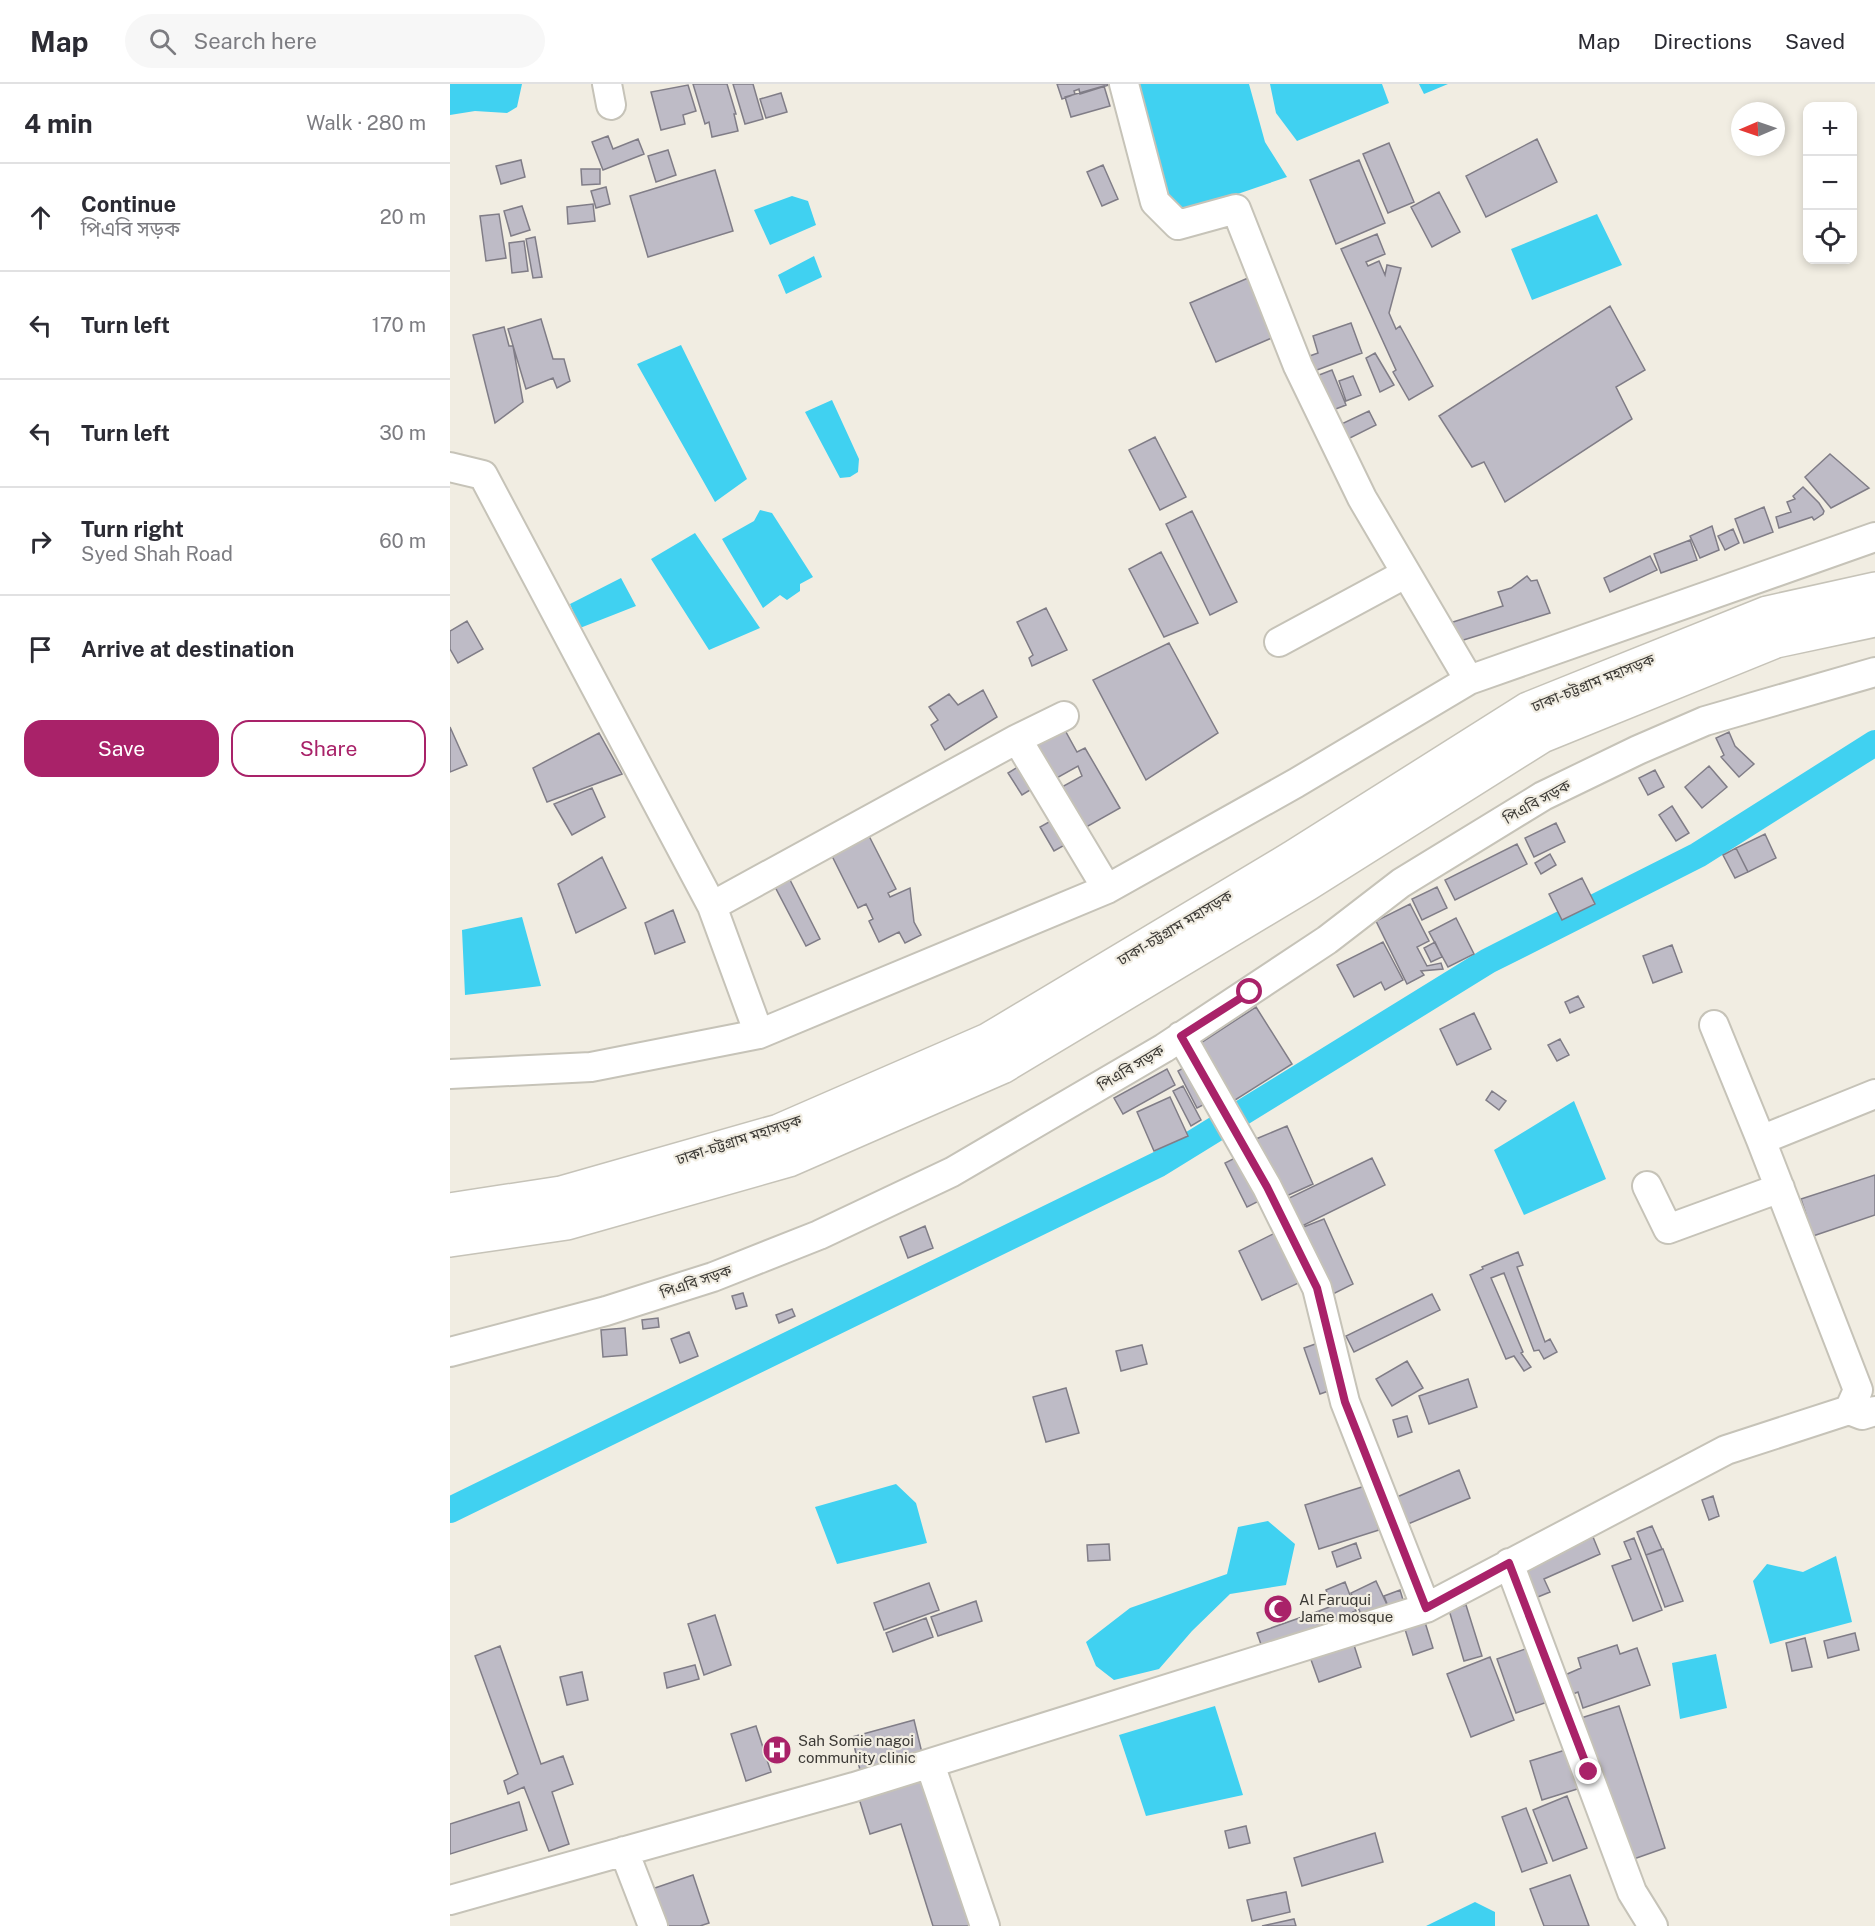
<!DOCTYPE html>
<meta charset="utf-8">
<style>
:root{--surface:#fff;--page:#f7f7f7;--text:#2b2b33;--muted:#7c7c81;--line:#e1e1e2;--accent:#a92269}
body{margin:0;font-family:"Public Sans","Noto Sans Bengali",sans-serif;background:var(--page);color:var(--text)}
.controls{position:absolute;right:18px;top:18px;display:grid;overflow:hidden;border-radius:12px;box-shadow:0 3px 9px #0003}
.controls button{width:54px;height:54px;display:grid;place-items:center;padding:0;border:0;border-bottom:2px solid var(--line);background:var(--surface);color:var(--text);font:30px sans-serif}
.compass{position:absolute;left:1281px;top:18px;width:54px;height:54px;border-radius:50%;background:var(--surface);box-shadow:0 3px 9px #0003;rotate:268deg}
.stop{position:absolute;width:18px;height:18px;margin:-14px;border:4px solid #a92269;border-radius:50%;background:#fff}
.stop.end{background:#a92269;border-color:#fff;box-shadow:0 2px 6px #0008}
.list{margin:0;padding:0;list-style:none}
h2{display:flex;justify-content:space-between;align-items:center;height:78px;margin:0;padding:0 24px;font-size:26px}
h2 small{font-size:20px;font-weight:400;color:var(--muted)}
.list li{display:grid;grid-template-columns:39px 1fr auto;gap:18px;align-items:center;box-sizing:border-box;height:108px;padding:0 24px;border-top:2px solid var(--line)}
.list b{display:block;font-size:22px;white-space:nowrap}
.list p{margin:0;font-size:20px;white-space:nowrap;color:var(--muted)}
.list em{font-size:20px;font-style:normal;color:var(--muted)}
.actions{display:flex;gap:12px;padding:18px 24px}
.actions a{flex:1;padding:14px 0;border:2px solid var(--accent);border-radius:18px;text-align:center;font-size:21px;color:var(--accent)}
.actions .main{background:var(--accent);color:#fff}
.icon{flex:none;width:33px;height:33px;fill:none;stroke:currentColor;stroke-width:2;stroke-linecap:round;stroke-linejoin:round}
.map{position:relative;flex:none;width:1425px;height:1842px;overflow:hidden}
header{display:flex;align-items:center;gap:36px;box-sizing:border-box;height:84px;padding:0 30px;background:var(--surface);border-bottom:2px solid var(--line)}
header strong{font-size:28px}
nav{display:flex;gap:33px;margin-inline-start:auto;font-size:21px}
.search{width:420px;height:54px;background:var(--page);display:flex;align-items:center;gap:15px;box-sizing:border-box;padding:0 21px;border-radius:33px;color:var(--muted);font-size:22px}
main{display:flex}
aside{flex:1;background:var(--surface)}
.map>svg:first-child{display:block}
.water{fill:#40d1f1}
.lines{fill:none;stroke-linecap:round;stroke-linejoin:round}
.canal{stroke:#40d1f1;stroke-width:26}
.building{fill:#bebbc6;stroke:#807d87;stroke-width:1.5}
.minor-casing{stroke:#c6c3b8;stroke-width:32}
.highway-casing{stroke:#c6c3b8;stroke-width:36}
.minor{stroke:#fff;stroke-width:28}
.highway{stroke:#fff;stroke-width:33}
.route{stroke:#a92269;stroke-width:8}
.labels{text-anchor:middle;stroke-width:4.5;stroke-linejoin:round;paint-order:stroke}
.street-label{font-size:15px;fill:#3c3a36;stroke:#f1ede2}
.poi-label{font-size:15px;fill:#3c3a36;stroke:#f1ede2;text-anchor:start}
</style>
<header>
<strong>Map</strong>
<div class="search"><svg class="icon" aria-label="search" viewBox="0 0 24 24"><circle cx="10" cy="10" r="6"/><path d="M15 15l6 6"/></svg>Search here</div>
<nav><a>Map</a><a>Directions</a><a>Saved</a></nav>
</header>
<main>
<aside>
<h2>4 min<small>Walk · 280 m</small></h2>
<ul class="list">
<li><svg class="icon" aria-label="ahead" viewBox="0 0 24 24"><path d="M12 20V5M6 11l6-6 6 6"/></svg><div><b>Continue</b><p>পিএবি সড়ক</p></div><em>20 m</em></li>
<li><svg class="icon" aria-label="left" viewBox="0 0 24 24"><path d="M17 20v-9H6M10 6l-5 5 5 5"/></svg><div><b>Turn left</b></div><em>170 m</em></li>
<li><svg class="icon" aria-label="left" viewBox="0 0 24 24"><path d="M17 20v-9H6M10 6l-5 5 5 5"/></svg><div><b>Turn left</b></div><em>30 m</em></li>
<li><svg class="icon" aria-label="right" viewBox="0 0 24 24"><path d="M7 20v-9h11M14 6l5 5-5 5"/></svg><div><b>Turn right</b><p>Syed Shah Road</p></div><em>60 m</em></li>
<li><svg class="icon" aria-label="arrive" viewBox="0 0 24 24"><path d="M6 21V4h12l-3 4 3 4H6"/></svg><div><b>Arrive at destination</b></div></li>
</ul>
<div class="actions"><a class="main">Save</a><a>Share</a></div>
</aside>
<div class="map">
<svg width="1425" height="1842" viewBox="0 0 1425 1842">
<rect width="100%" height="100%" fill="#f1ede2"/>
<path class="water" d="M0,0h72l-5,23 -10,6 -32,-2 -25,4z
M686,0h113l16,58 22,35 -108,37 -13,-18z
M820,0h112l7,19 -92,38 -21,-28z
M969,0h29l-24,10z
M342,112l16,5 8,24 -46,20 -16,-35z
M1147,130l25,51 -90,35 -21,-51z
M364,172l8,21 -36,17 -8,-19z
M231,261l66,134 -32,23 -78,-138z
M382,316l27,59 -1,13 -8,5 -10,1 -35,-66z
M310,426l12,3 41,64 -13,7v7l-13,9 -7,-5 -17,13 -41,-69 32,-18z
M245,449l65,95 -51,22 -58,-91z
M171,494l15,28 -56,22 -10,-24z
M72,833l19,69 -76,9 -3,-65z
M1124,1017l32,78 -82,36 -30,-65z
M446,1400l20,19 11,40 -90,21 -22,-57z
M818,1437l27,23 -9,41 -56,9 -38,37 -33,38 -45,11 -18,-14 -10,-24 44,-34 97,-34 11,-47z
M1386,1472l16,66 -82,22 -17,-63 14,-17 36,8z
M1266,1570l11,54 -47,11 -8,-56z
M765,1622l28,89 -97,21 -27,-81z
M1025,1818l20,10v14h-69z"/>
<g class="lines">
<path class="canal" d="M0,1426l709,-346 329,-203 210,-106 177,-112"/>
</g>
<path class="building" d="M243,0h34l9,30h-2l4,17 -26,6 -3,-15 -4,2z
M283,0h20l10,35 -18,5z
M607,0h51l1,1 -29,9 -1,-5 -5,2 1,3 -13,5z
M238,1l8,26 -13,4 2,9 -24,6 -10,-38z
M654,2l6,20 -39,11 -6,-20z
M331,9l6,19 -21,6 -6,-19z
M158,52l5,13 25,-10 6,15 -41,16 -11,-28z
M1087,55l20,43 -71,35 -20,-41z
M939,59l25,59 -26,11 -25,-59z
M218,66l8,25 -20,7 -8,-26z
M71,76l4,17 -24,7 -5,-18z
M909,76l26,63 -49,21 -26,-64z
M653,81l15,34 -16,7 -15,-34z
M131,85h19v15l-18,1z
M265,86l18,61 -85,26 -18,-61z
M156,103l4,17 -14,4 -5,-17z
M989,108l21,40 -28,15 -21,-40z
M143,120l2,17 -27,3 -1,-17z
M72,122l8,24 -19,6 -7,-25z
M49,130l7,44 -20,3 -6,-45z
M927,150l8,20 -19,8 2,4 11,-5 6,14 2,-10 14,3 -12,45 7,16 4,-3 33,60 -24,14 -16,-28 3,-2 -55,-121z
M85,153l7,40 -9,1 -7,-39z
M74,157l4,30 -16,2 -3,-30z
M805,191l26,59 -65,28 -26,-59z
M1160,222l35,64 -29,17 16,32 -127,83 -21,-40 -12,5 -33,-51z
M91,235l12,40h11l6,22 -13,7 -4,-10 -27,11 -18,-60z
M901,239l11,30 -53,20 -5,-15 14,-5 -5,-17z
M54,243l5,19h4l10,56 -28,21 -22,-88z
M925,269l19,32 -14,7 -14,-34z
M882,286l14,35 -18,7 -14,-35z
M903,292l8,19 -15,6 -7,-20z
M919,327l7,14 -34,17 -7,-15z
M705,353l31,60 -26,13 -31,-60z
M1380,370l39,34 -38,20 -26,-31z
M1353,403l16,16 5,8 -1,3 -9,6 -2,-3 -33,11 -3,-11 15,-5 -4,-10 8,-3 -2,-3z
M1314,423l9,25 -29,11 -9,-24z
M742,427l45,91 -27,13 -44,-91z
M1262,442l7,24 -19,8 -10,-22z
M1283,445l6,14 -14,7 -7,-14z
M1240,456l7,20 -36,13 -7,-19z
M711,468l37,71 -34,14 -35,-68z
M1200,472l7,14 -47,22 -6,-14z
M1077,492l4,5 6,-1 13,33 -93,29 -7,-19 53,-17 -5,-14 13,-4z
M596,524l21,42 -35,16 -3,-8 4,-3 -16,-33z
M17,537l16,28 -25,14 -8,-14v-18z
M719,559l49,90 -72,47 -53,-100z
M533,606l14,27 -52,33 -14,-25 7,-5 -9,-13 20,-13 9,11z
M620,637l2,7 -6,4 11,20 8,-4 35,60 -39,22 -21,-42 22,-12 -4,-10 -23,13 -21,-39z
M0,643l17,38 -17,7z
M1279,648l6,14 19,18 -15,13 -18,-20 3,-2 -8,-17z
M149,649l23,41 -75,28 -14,-34z
M571,681l14,22 -13,8 -14,-22z
M1259,682l18,21 -25,21 -17,-21z
M1205,686l9,17 -16,8 -9,-17z
M142,704l13,29 -33,18 -18,-31z
M1222,722l17,27 -13,8 -17,-26z
M606,734l14,24 -16,9 -14,-24z
M1106,739l9,19 -31,15 -9,-19z
M418,750l28,55 -8,4 2,4 20,-9 4,34 7,13 -16,8 -6,-11 -20,10 -10,-21 4,-2 -7,-15 -8,4 -27,-54z
M1315,750l11,24 -28,14 -12,-24z
M1067,760l10,20 -72,36 -10,-20z
M1286,764l12,24 -13,6 -12,-23z
M1100,770l6,11 -15,9 -6,-11z
M152,773l24,51 -50,25 -18,-49z
M338,792l32,63 -14,7 -33,-63z
M1132,794l13,26 -33,16 -13,-26z
M987,803l10,21 -25,12 -10,-21z
M960,820l19,37 -12,6 10,19 14,-3 2,6 -22,2 3,4 -17,9 -31,-63z
M223,826l12,32 -30,12 -10,-31z
M1006,834l18,36 -26,13 -19,-35z
M933,858l20,38 -18,10 -4,-8 -27,15 -17,-32z
M985,858l7,15 -11,5 -7,-14z
M1222,861l10,27 -29,11 -10,-27z
M1128,912l6,11 -14,6 -5,-11z
M806,923l36,57 -60,38 -36,-56z
M1024,929l17,36 -34,16 -17,-36z
M1110,955l9,16 -12,6 -9,-16z
M740,980l19,38 -12,6 -19,-37z
M717,985l8,16 -52,29 -9,-16z
M733,1002l18,34 -10,6 -18,-35z
M1042,1007l14,10 -7,9 -13,-10z
M720,1013l18,39 -34,15 -17,-39z
M837,1042l26,58 -31,14 -26,-59z
M789,1072l22,44 -14,7 -22,-44z
M922,1074l13,27 -87,43 -13,-28z
M1425,1091v40l-62,21 -12,-37z
M874,1135l29,65 -22,11 -30,-67z
M475,1142l8,22 -25,10 -8,-21z
M831,1146l24,50 -43,20 -23,-49z
M1068,1168l5,13 -6,2 28,75 5,-3 7,13 -13,7 -5,-9 -5,1 -30,-78 -13,5 32,74 -2,1 10,14 -7,4 -10,-15 -8,3 -36,-84 13,-6 -1,-2z
M293,1209l4,13 -11,3 -4,-13z
M982,1210l8,16 -86,42 -8,-16z
M342,1225l3,7 -16,7 -3,-8z
M208,1234l1,9 -16,2 -1,-9z
M175,1244l2,27 -24,2 -2,-27z
M239,1248l9,24 -18,7 -9,-24z
M871,1258l16,46 -17,6 -16,-46z
M692,1261l5,19 -26,7 -5,-20z
M957,1277l16,27 -31,18 -16,-27z
M1018,1295l9,28 -48,17 -10,-28z
M616,1304l13,45 -33,9 -13,-45z
M957,1332l5,16 -14,5 -5,-17z
M1009,1386l11,28 -62,26 -11,-27z
M915,1402l14,44 -60,19 -14,-44z
M1263,1412l6,20 -10,4 -7,-20z
M1202,1442l10,23 -16,6 -9,-23z
M1143,1453l7,17 -56,25 6,13 -17,7 -13,-30z
M1184,1454l28,72 -29,11 -21,-55 19,-7 -7,-17z
M906,1459l5,15 -24,9 -5,-15z
M659,1460l1,16 -22,1 -1,-16z
M1213,1465l20,52 -18,6 -19,-52z
M926,1497l13,28 -25,11 -13,-27z
M895,1498l11,29 -3,1 3,7 -31,11 -6,-19 13,-5 -6,-16z
M479,1499l10,27 -55,20 -10,-27z
M950,1506l4,13 -15,6 -5,-13z
M526,1517l6,20 -44,15 -7,-19z
M1016,1521l16,51 -18,5 -15,-51z
M869,1527l6,17 -62,22 -6,-17z
M265,1531l16,50 -27,10 -16,-51z
M476,1534l7,19 -40,15 -7,-19z
M974,1535l9,29 -20,7 -9,-29z
M1405,1549l4,17 -31,8 -4,-17z
M1355,1554l7,29 -20,4 -6,-28z
M903,1558l8,25 -42,15 -9,-25z
M1167,1561l3,9 17,-6 13,37 -67,23 -5,-16 -5,2 -8,-19 16,-7 -3,-10z
M50,1562l41,118 22,-8 10,28 -21,8 17,52 -20,7 -25,-64 -16,7 -4,-13 14,-7 -43,-118z
M1084,1562l19,54 -37,13 -19,-54z
M1040,1573l24,63 -43,17 -24,-63z
M245,1581l4,14 -32,9 -3,-15z
M132,1588l6,28 -21,5 -7,-28z
M1169,1622l46,142 -37,13 -47,-143z
M464,1636l8,33 -62,17 -8,-33z
M306,1642l15,46 -25,9 -15,-47z
M1125,1663l12,39 -45,14 -12,-39z
M474,1684l49,158h-40l-32,-102 -31,10 -14,-45z
M1117,1712l20,52 -34,13 -20,-51z
M69,1718l8,28 -77,24v-30z
M1076,1724l21,55 -25,9 -20,-55z
M796,1742l4,17 -21,5 -4,-17z
M925,1749l8,29 -81,24 -8,-28z
M243,1791l16,48 -9,3h-39l-12,-36z
M1120,1791l19,51h-45l-14,-37z
M836,1808l4,20 -38,9 -5,-21z
M844,1835l2,7h-34z"/>
<g class="lines">
<g class="minor-casing">
<path id="minor" d="M157,0l4,21
M674,0l31,118 23,23 58,-16 62,157 64,132 107,182
M0,383l33,8 229,431 305,-167 47,-23
M829,558l126,-68
M567,655l90,150
M262,822l47,128
M1264,941l47,115
M731,952l86,151 50,101 28,114 81,206
M0,990l141,-7 168,-33 348,-145 189,-106 173,-103 406,-143
M1197,1102l21,43 112,-41
M0,1268l156,-41 107,-34 106,-42 133,-63 212,-124 163,-108 74,-57 142,-87 95,-46 67,-29 170,-49
M1399,1326l13,5 13,-4
M1059,1479l123,329 21,34
M480,1680l55,162
M174,1767l29,75
M0,1816l404,-113 572,-179 300,-158 123,-40 9,-20 -97,-250 114,-46"/>
</g>
<g class="highway-casing">
<path id="highway" d="M0,1126l111,-17 218,-62 209,-91 304,-182 236,-149 239,-96 108,-24
M0,1156l117,-17 222,-63 213,-93 305,-183 235,-148 234,-95 99,-21"/>
</g>
<use href="#minor" class="minor"/>
<use href="#highway" class="highway"/>
</g>
<g class="lines">
<path class="route" d="M800,908l-69,44 86,151 50,101 28,114 81,206 83,-45 80,209"/>
</g>
<defs>
<g id="mosque-disc" transform="scale(1.5)"><circle r="9.5" fill="#a92269" stroke="#f1ede2"/><path d="M3.5-4.9A6 6 0 1 0 3.5 4.9A5 5 0 1 1 3.5-4.9Z" fill="#fff"/></g>
<g id="hospital-disc" transform="scale(1.5)"><circle r="9.5" fill="#a92269" stroke="#f1ede2"/><path d="M-5-5h3v3.5h4V-5h3V5h-3V1.5h-4V5h-3Z" fill="#fff"/></g>
</defs>
<g fill-rule="evenodd">
<use href="#mosque-disc" x="828" y="1525"/>
<use href="#hospital-disc" x="327" y="1666"/>
</g>
<g class="labels">
<g class="street-label">
<text transform="translate(1143 599) rotate(-22)" y="5">ঢাকা-চট্টগ্রাম মহাসড়ক</text>
<text transform="translate(1087 718) rotate(-29)" y="5">পিএবি সড়ক</text>
<text transform="translate(725 844) rotate(-31)" y="5">ঢাকা-চট্টগ্রাম মহাসড়ক</text>
<text transform="translate(681 984) rotate(-31)" y="5">পিএবি সড়ক</text>
<text transform="translate(289 1056) rotate(-18)" y="5">ঢাকা-চট্টগ্রাম মহাসড়ক</text>
<text transform="translate(246 1198) rotate(-19)" y="5">পিএবি সড়ক</text>
</g>
<g class="poi-label">
<text x="849" y="1521">Al Faruqui<tspan x="849" dy="17">Jame mosque</tspan></text>
<text x="348" y="1662">Sah Somie nagoi<tspan x="348" dy="17">community clinic</tspan></text>
</g>
</g>
</svg>
<div class="controls">
<button>+</button>
<button>−</button>
<button><svg class="icon" aria-label="locate" viewBox="0 0 24 24"><circle cx="12" cy="12" r="6"/><path d="M12 2v4M12 18v4M2 12h4M18 12h4"/></svg></button>
</div>
<svg class="compass" viewBox="-18 -18 36 36"><path d="M0-13l5 13h-10z" fill="#e53935"/><path d="M0 13l5-13h-10z" fill="#7c7c81"/></svg>
<div class="stop" style="left:800px;top:908px"></div>
<div class="stop end" style="left:1139px;top:1688px"></div>
</div>
</main>
